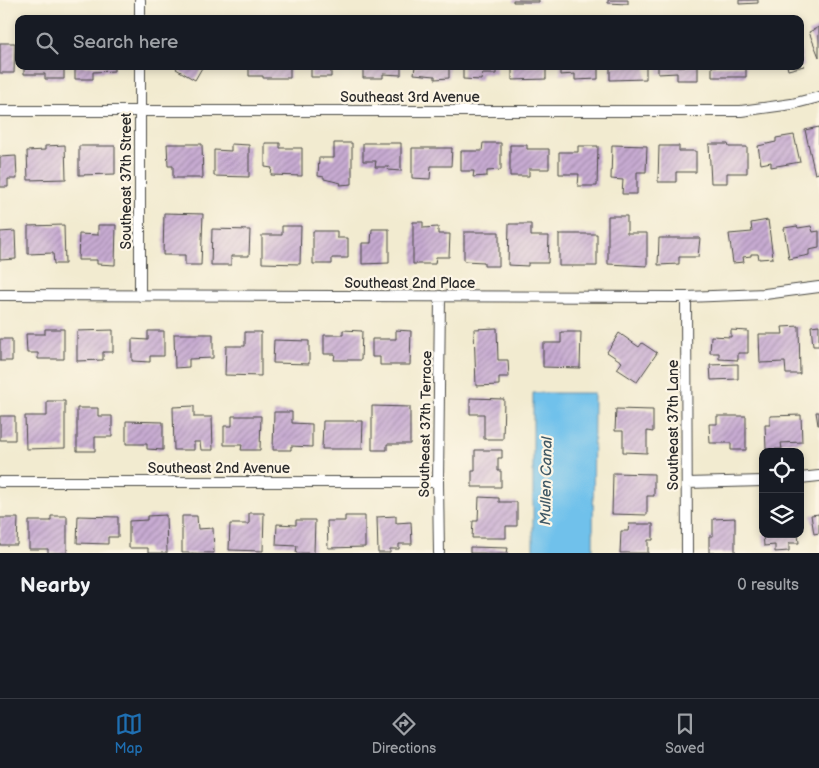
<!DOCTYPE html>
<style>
:root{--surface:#171b24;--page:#242831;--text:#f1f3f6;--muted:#9ea1a6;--line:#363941;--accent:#1f6fb2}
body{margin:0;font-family:"Balsamiq Sans",sans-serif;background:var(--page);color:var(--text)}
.controls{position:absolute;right:15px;bottom:15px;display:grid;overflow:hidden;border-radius:10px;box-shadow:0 2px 8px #0003}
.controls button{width:45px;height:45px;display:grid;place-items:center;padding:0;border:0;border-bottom:1px solid var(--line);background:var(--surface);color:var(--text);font:25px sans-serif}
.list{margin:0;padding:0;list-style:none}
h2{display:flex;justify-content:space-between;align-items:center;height:65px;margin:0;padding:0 20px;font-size:21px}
h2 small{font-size:16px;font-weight:400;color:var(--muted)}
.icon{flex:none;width:28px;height:28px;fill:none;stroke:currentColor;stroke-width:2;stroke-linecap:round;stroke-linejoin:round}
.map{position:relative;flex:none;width:819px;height:553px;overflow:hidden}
.search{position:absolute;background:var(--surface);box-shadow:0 2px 8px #0003;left:15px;right:15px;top:15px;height:55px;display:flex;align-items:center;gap:12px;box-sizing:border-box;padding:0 18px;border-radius:10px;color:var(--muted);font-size:19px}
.sheet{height:145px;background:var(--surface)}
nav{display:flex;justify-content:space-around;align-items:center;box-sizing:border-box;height:70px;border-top:1px solid var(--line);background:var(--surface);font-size:14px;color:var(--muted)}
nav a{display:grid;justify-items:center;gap:2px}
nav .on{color:var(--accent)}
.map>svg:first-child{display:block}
.water{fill:#6fc1eb;stroke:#4d768b}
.building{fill:url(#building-hatch)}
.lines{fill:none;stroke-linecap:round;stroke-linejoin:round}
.minor-casing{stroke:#494844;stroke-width:12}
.minor{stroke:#fff;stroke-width:10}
.labels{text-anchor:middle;stroke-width:4.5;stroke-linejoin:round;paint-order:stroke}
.street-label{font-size:14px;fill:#2b2b2b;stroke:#fcf5e5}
.water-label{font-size:15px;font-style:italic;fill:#3f5865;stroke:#fcf5e5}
</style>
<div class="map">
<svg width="819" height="553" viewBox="0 0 819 553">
<defs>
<pattern id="building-hatch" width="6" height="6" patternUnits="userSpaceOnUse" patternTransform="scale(1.25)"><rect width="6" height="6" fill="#c7abd2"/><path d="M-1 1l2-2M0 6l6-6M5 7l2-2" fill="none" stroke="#a28bab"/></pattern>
</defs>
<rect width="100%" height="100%" fill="#fcf5e5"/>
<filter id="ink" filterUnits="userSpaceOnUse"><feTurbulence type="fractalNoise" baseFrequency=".02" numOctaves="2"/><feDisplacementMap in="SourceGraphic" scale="10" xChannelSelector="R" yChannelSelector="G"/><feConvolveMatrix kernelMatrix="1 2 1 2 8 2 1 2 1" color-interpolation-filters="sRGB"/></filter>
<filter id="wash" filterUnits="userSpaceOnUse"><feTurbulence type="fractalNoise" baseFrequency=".0096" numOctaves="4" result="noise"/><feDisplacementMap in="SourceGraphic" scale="20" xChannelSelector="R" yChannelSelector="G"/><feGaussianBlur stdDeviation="1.12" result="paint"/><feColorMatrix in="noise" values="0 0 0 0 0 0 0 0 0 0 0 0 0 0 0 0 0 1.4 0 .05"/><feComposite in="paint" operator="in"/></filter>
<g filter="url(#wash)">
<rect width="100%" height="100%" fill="#f2ebd0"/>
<path class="water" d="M533,393h61l-1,160h-60z"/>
<g id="blocks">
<path class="building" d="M513,0h26v2h-26z
M608,0h20v4l-20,-1z
M739,0h19v3l-19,1z
M819,27v30l-10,-25z
M0,43h15l-1,30h-14z
M800,48l4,18 -16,4 -1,-4h13z
M24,66h40v13h-19v-5h-21z
M75,66h39v5l-21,1v7h-18z
M178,66h25l-8,14 -19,-11z
M249,66h41v12h-27v-2h-14z
M311,66h38v4h-18v7h-20z
M363,66h38v9l-18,-1v4h-20z
M415,66h34v12l-14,1v-3l-21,-2z
M463,66h33v8h-14l-1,6 -18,-1z
M512,66h34v13l-34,1z
M560,66h38v13l-23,1v-6l-15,1z
M610,66h36v13l-36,1z
M658,66h40v14h-21v-7l-19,1z
M712,66h34v11h-34z
M819,127v46l-4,1 -10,-44z
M794,135l6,27 -29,5v-5l-10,2 -3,-18 18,-4v-4z
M265,143h15v5h22v28l-31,-1 1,-7 -7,-1z
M334,143h18v41l-12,1 1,-2 -17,-4v-2l-6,-1 1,-18h15z
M363,143h38v28l-13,-1 1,-3h-14l1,-6h-13z
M483,143h18v27l-14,1v5l-14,1 1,-6h-13v-20h21z
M167,144h35l1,34h-30v-12h-5z
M231,144l18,1v32l-35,-1v-26l17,1z
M709,144h19l1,3h18v26h-20v10h-16z
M65,145l1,34 -38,1 -1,-29 18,-1v-4z
M510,145h17v4h22v20h-20v7h-19z
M612,145l35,1 -1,26h-9v22h-15l1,-14 -12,-1z
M79,146h36v28l-36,1z
M578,146h20l-1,40h-19l1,-12h-20v-22h19z
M659,146h20v5h17v21h-20v10h-18z
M412,148h40l-1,18h-20l-1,13 -18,-1z
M16,156l1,23h-9v8h-8v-30z
M164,213l39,1 -2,51h-16v-10h-22z
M608,216h19v17h20v33l-39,-2z
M768,220l5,38 -14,1 -1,-5h-7v2l-8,1 1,5 -11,1 -4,-29 23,-2 -1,-9z
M413,222h10v6l15,-1v7h12l-1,23h-13l-1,7h-22z
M509,224h22v12h18l-1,27h-20v3l-20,-1z
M64,225l1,39h-11l-1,-11 -25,1v-28z
M98,225h18l-1,40 -18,-1v-4h-19l1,-26 19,1z
M282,226h19l-1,38 -38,-1v-28h20z
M797,226l1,2 13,-2 2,6 6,-1v17l-10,2v5l-20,4 -5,-31z
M212,229l38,1 -1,26h-18v9h-20z
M372,229h17v34l-27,1v-21h9z
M15,231l1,28 -16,1v-28z
M313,231h24v7h11v20h-16v6h-19z
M464,232h35v34h-15v-4l-20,-1z
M559,234h38v32h-38z
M659,238h41l-2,19h-19v7l-21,1z
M819,325v21h-6l-2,-20z
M799,326l1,48h-14l-1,-12 -25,1 -1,-29h24l-1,-7z
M497,328l1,32h10l1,17h-10v8l-23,1 -2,-57z
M45,329h19v30h-26v-6h-11l-1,-19h19z
M113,330v22h-10v8l-26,1v-30z
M343,330l19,1 -1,29h-27l1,-6h-11v-19h19z
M396,330l15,1 -1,34h-30v-8h-8v-18h24z
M731,330l17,1v22h-10v7l-19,-1v-6h-9l1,-17 20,1z
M148,331h16v25h-14v6l-18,-1v-22l16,1z
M245,332h16v44l-36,-1 1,-29h19z
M561,332h20l-1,36 -37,-1v-24h18z
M619,333l20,14 3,-4 15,10 -20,29 -20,-13 5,-7 -15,-10z
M174,334h39v24l-24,1v8l-14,1z
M0,339h12v22h-12z
M274,340l35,1v23l-36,-1z
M738,364v15l-27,1 -1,-15z
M470,398l34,1 -1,40h-19v-25h-14z
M47,401h18v47l-39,1 -1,-33h22z
M194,406v11h18l1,33h-12l-1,-8h-6v8h-20l-1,-43z
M372,406l38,1v37h-23v6h-15z
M77,408h21v8h14v21h-17v14h-18z
M616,409l37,1v22l-6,-1v22l-24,-1v-21h-8z
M274,412h18v11l20,1v23l-21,-1v4h-18z
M816,412h3v13h-1z
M801,415l1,27 -21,1 1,6h-16l-1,-24h5v-9z
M0,416h15v24h-15z
M232,416h29l-1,34h-19l1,-5h-18v-19h8z
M717,416h29v34h-15v-7h-21l-1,-19h8z
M126,421l37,1v28l-16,-1v-5h-21z
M323,421h40l-1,28h-40z
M475,450h27v8h-4v13h3v16h-29v-16h3z
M613,473l41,1v22h-7v19l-35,-1z
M479,497l20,1v4h18v24h-11v12h-34l1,-17h5z
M249,513h15l-1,38 -34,-1 1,-26h19z
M819,514v19l-5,1 -3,-19z
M166,515l1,38h-19v-5h-19v-27l18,-1v-4z
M51,516h16v37h-19v-4h-19v-28h22z
M78,516l40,1v20h-10v7l-31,-1z
M182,516h15l1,13 15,-1 1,25h-32z
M345,516h20v31l-37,1 -1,-27h18z
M396,516v7l15,-1 1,22h-13v5h-9v4h-12l-1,-36z
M0,518h18l-1,27h-17z
M735,518v35h-26v-17h4v-17z
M296,520h19l-1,33h-18l1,-7 -21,-1 1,-21 19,1z
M629,524h24v16h-5v13h-28l1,-22h7z
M763,534h35l1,9h-10v8l-14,1v-7l-11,1z
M470,547l38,1 -1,5h-37z"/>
</g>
</g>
<g filter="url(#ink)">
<use href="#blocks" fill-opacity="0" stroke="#494844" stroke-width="1"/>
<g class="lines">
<g class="minor-casing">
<path id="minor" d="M140,0v19
M140,66v230
M0,111h741l51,-7 27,-7
M0,295l686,2 79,-3 54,-7
M686,297l1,256
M800,478l19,-2
M0,482h438
M687,483l76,-2
M439,553l-1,-71 2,-186"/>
</g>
<use href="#minor" class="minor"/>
</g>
</g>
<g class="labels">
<g class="street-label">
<text x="410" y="102">Southeast 3rd Avenue</text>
<text transform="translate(126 181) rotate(-90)" y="5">Southeast 37th Street</text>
<text x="410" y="288">Southeast 2nd Place</text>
<text transform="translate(425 424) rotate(-89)" y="5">Southeast 37th Terrace</text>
<text transform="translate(673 425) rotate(-90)" y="5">Southeast 37th Lane</text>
<text x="219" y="473">Southeast 2nd Avenue</text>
</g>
<g class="water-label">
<text transform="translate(546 481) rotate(-89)" y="5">Mullen Canal</text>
</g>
</g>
</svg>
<div class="controls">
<button><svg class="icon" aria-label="locate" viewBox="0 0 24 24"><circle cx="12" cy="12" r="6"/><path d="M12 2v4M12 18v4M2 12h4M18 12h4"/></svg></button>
<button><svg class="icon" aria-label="layers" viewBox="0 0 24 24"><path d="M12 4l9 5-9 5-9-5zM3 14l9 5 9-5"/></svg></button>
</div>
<div class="search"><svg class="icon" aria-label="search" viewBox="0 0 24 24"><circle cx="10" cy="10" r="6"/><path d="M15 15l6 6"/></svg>Search here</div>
</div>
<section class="sheet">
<h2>Nearby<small>0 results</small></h2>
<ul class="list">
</ul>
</section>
<nav>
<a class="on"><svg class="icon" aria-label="map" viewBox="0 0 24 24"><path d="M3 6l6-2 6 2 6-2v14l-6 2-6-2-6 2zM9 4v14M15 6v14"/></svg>Map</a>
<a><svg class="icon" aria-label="directions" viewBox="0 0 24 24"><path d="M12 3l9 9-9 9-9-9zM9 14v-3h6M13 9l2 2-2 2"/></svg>Directions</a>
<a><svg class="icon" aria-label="saved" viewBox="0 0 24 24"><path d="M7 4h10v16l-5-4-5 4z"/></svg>Saved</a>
</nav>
